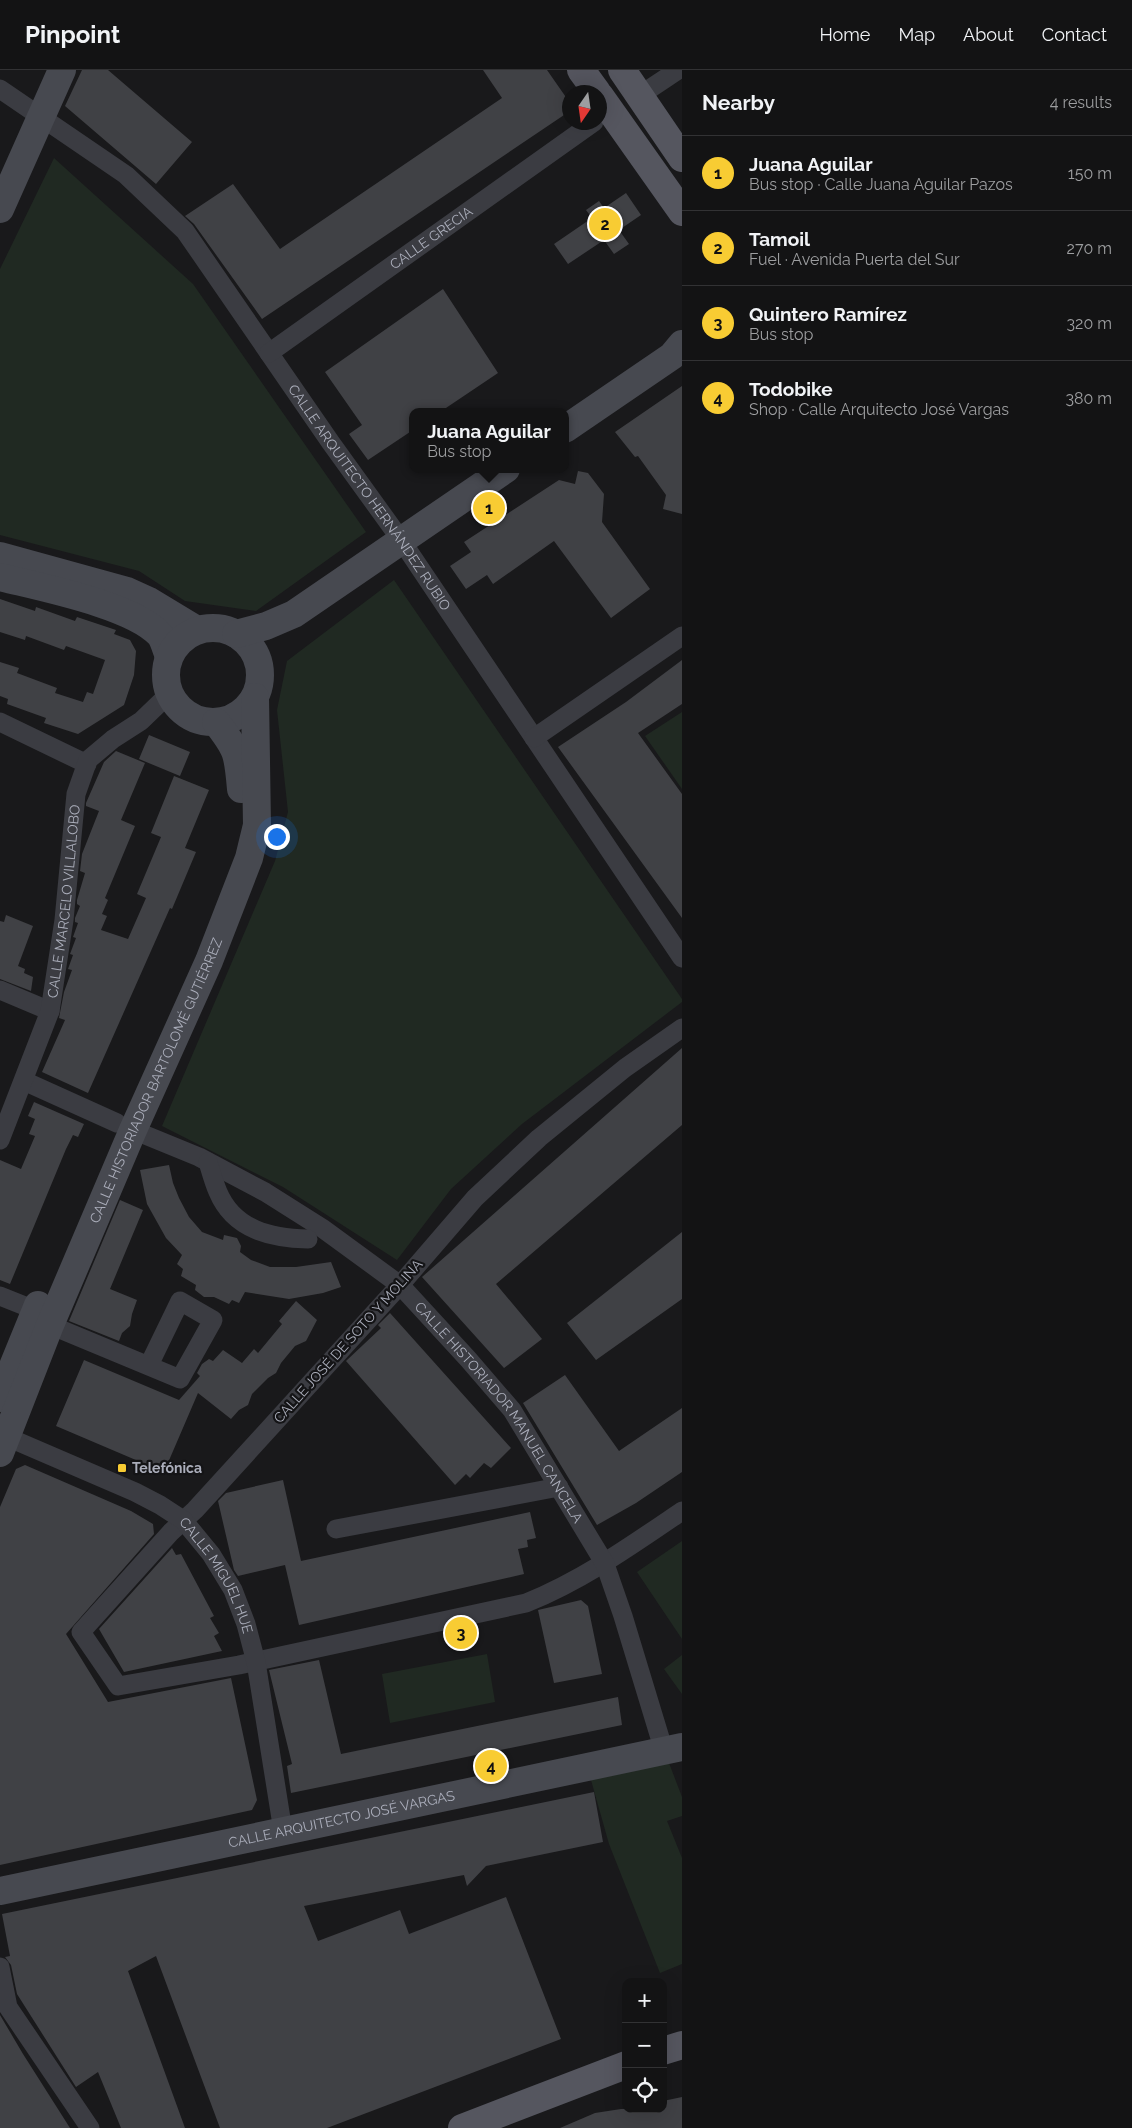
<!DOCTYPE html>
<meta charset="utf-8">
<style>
:root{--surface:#131314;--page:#202022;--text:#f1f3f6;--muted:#9d9ea0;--line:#323234;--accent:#f8cc33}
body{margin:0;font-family:Raleway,sans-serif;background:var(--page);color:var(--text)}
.controls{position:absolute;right:15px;bottom:15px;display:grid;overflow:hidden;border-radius:10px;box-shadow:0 5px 20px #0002}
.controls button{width:45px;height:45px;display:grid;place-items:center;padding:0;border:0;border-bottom:1px solid var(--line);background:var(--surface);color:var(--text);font:25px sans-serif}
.compass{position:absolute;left:562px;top:15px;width:45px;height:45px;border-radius:50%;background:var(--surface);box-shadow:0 5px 20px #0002;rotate:193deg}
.you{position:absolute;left:276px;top:766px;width:18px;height:18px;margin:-12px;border:4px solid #fff;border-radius:50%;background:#1a73e8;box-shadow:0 0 0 8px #1a73e833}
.badge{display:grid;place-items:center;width:32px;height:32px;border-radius:50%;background:var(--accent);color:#111;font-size:16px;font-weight:700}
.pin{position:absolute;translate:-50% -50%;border:2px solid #fff;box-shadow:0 1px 5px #0006}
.popup{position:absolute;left:409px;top:338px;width:160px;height:65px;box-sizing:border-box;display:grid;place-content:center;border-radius:10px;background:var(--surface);filter:drop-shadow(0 1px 4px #0005);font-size:16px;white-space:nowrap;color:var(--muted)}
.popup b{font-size:19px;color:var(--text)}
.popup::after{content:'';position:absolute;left:50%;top:100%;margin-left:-10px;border:10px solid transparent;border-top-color:var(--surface)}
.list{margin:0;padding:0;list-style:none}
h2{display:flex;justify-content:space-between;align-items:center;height:65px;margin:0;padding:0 20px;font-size:21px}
h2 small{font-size:16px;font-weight:400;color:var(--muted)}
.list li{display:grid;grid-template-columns:32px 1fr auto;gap:15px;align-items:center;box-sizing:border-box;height:75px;padding:0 20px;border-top:1px solid var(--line)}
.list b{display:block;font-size:19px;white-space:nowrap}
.list p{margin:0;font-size:16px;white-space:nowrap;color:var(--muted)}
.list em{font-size:16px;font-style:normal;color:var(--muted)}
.icon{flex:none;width:28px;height:28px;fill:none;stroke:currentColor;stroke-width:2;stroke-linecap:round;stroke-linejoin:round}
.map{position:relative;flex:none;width:682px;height:2058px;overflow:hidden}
header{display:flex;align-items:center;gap:30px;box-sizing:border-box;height:70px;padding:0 25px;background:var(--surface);border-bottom:1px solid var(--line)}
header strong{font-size:24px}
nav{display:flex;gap:28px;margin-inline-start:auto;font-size:18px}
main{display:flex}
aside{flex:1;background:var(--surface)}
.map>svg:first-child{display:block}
.green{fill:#202922}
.building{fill:#404145}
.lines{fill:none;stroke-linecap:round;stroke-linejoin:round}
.street{stroke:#3b3c42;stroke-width:19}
.secondary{stroke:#474950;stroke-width:28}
.primary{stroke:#55565f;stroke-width:28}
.poi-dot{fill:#f8cc33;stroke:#141416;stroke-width:2}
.labels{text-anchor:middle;stroke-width:4.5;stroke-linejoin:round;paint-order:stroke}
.street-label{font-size:14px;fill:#abaebb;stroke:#141416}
.poi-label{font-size:14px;font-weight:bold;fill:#abaebb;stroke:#141416;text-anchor:start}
</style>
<header>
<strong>Pinpoint</strong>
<nav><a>Home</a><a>Map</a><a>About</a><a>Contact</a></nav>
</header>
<main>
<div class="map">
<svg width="682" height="2058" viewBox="0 0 682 2058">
<rect width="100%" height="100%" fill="#19191b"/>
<path class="green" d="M54,88l139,126 173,248 -110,79 -71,-10 -46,-30 -139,-36v-266z
M394,510l288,419v3l-160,122 -71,65 -54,71 -114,-73 -121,-61 113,-265 13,-49 -11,-102 10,-49z
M682,642v77l-37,-53z
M682,1471v98l-45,-67z
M487,1584l8,48 -105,21 -8,-49z
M682,1585v39l-18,-25z
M669,1693l13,34v19l-15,5 15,37v106l-22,9 -51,-129 -18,-64z"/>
<path class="building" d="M82,0h26l84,72 -36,42 -91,-78z
M483,0h64l23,33v8l-308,208 -68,-95 -9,-8 48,-32 47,65 222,-151z
M626,123l15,22 -22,15 10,14 -15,10 -10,-14 -36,24 -14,-20 38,-26 -6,-8 13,-9 5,7z
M443,219l55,84 -58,39h-27v18l-45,30 -19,-26 13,-9 -37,-53z
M682,316v128l-19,-5 3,-14 -28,-39 -3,1 -20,-25z
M578,401l10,2 16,21 -2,28 48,67 -39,29 -57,-77 -61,43 -6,-9 -21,14 -16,-23 21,-14 -7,-10 95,-62 16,4z
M0,529l35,12 1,-4 39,14 2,-4 39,13 -2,4 16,6 6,11 -2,24 -10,30 -46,29 -34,-11 2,-5 -39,-14 1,-5 -8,-3v-34l19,6 -2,5 40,15 -2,5 28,9 4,-10 6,2 12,-34 -39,-14 -2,4 -38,-14 -1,4 -25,-8z
M682,590v44l-44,29 44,61v124l-124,-171 68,-45z
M149,665l41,17 -10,24 -41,-17z
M116,681l29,12 -24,57 14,6 -30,72 3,2 -6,14 5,2 -6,14 27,9 18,-41 -9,-4 24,-57 -10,-4 23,-57 35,14 -24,58 11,4 -24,57 -2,-1 -82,185 -46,-21 23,-52 -6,-2 5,-26 8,-22 -4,-1 5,-14 -3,-1 6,-16 -3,-1 5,-14 -3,-1v-4l5,-12 -3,-2v-4l8,-27 -5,-2 2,-17 17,-43 -13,-5v-3l18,-41z
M6,845l27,11 -15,40 7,3 -1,4 9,4 -2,14 -31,-12v-58l4,1z
M682,978v77l-186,159 46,55 -38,29 -82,-91z
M34,1032l50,22 -6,13 -5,-2 -7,14 -56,135 -10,-4v-120l21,9 14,-33 -6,-2 6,-15 -7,-3z
M169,1095l4,18 6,15 10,19 13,15 21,8 1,-5 13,3 4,8 -1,6 11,8 19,7h26l35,-5 10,25 -18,6 -34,6 -44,-7 -6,11 -7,-3 -3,4 -15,-7h-10l-9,-7 1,-5 -15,-9 2,-7 -6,-5 5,-9 -16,-17 -19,-34 -7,-34z
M120,1130l23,10 -33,79 27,11 -5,14 -2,12 -8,7 -3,8 -50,-20z
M682,1162v67l-86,61 -29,-37z
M296,1231l21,19 -11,21 -11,5 -14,17 -5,10 -8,5 -16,16 -4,11 -9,5 -8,9 -33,-26 -34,79 -108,-46 28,-66 95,40 21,-24 -3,-3 5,-9 7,-5 4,2 10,-11 19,13 12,-14 4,4 24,-29 -3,-3z
M390,1243l121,135 -20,20 -7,-5 -14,15 -4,-4 -11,11 -109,-124 35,-33 -3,-3z
M565,1305l54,76 63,-43v64l-46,31 -39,22 -74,-122z
M25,1395l106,46 22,13 1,10 -88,100 42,68 123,-24 26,122 -5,10 -252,55v-358l16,-38z
M283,1410l18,81 229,-49 6,26 -9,2 1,7 -10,2 6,25 -225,51 -14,-60 -47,11 -4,-6 -16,-69 8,-8z
M172,1478l4,7 5,-1 33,62 -4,2 9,15 -5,3 8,15 -98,21 -25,-43z
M581,1530l7,6 14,68 -48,9 -16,-73z
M319,1590l22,94 277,-57 4,28 -331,68 -4,-27 5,-2 -23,-94z
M594,1722l9,50 -117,24 -19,20 -3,-11 -160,31 14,35 82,-31 9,24 97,-37 55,142 -234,89h-107l-64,-172 -28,15 57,157h-64l-23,-56 -22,15 -59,-93 -6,-29 -6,-8 5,-1 -8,-42z
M0,1945l23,39 47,74h-70z
M682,2027v31h-122l35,-15 26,-4h42v-8z"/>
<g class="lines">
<g class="street">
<path id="s1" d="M0,19l126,86 59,56 146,212 70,97 281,418"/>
<path d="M639,26l39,-26"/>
<path id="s2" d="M269,283l325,-231"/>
<path d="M0,652l87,42"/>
<path d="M534,668l148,-102"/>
<path d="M0,920l50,21"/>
<path d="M682,958l-57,40 -86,70 -64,60 -75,87 -205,225 -24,22 -90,100 37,54 121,-21 287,-62c57,-23 106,-58 156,-92"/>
<path d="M24,1011l93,42"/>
<path id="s3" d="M133,1060l66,27 66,35 57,36 78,57 68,74 44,51 93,154 18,52 41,135"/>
<path id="s4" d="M0,1070l50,-129 14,-91 12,-126 12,-34 25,-21 28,-18 28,-27"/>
<path d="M208,1092c3,10 6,21 10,30 16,38 53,46 90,47"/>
<path d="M0,1226l35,14"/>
<path d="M50,1255l130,54 33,-59 -33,-19 -31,64"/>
<path id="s5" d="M0,1364l135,58 25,13 23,15 28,34 22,36 13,34 10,38 27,169"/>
<path d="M336,1459l223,-42"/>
<path d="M0,1897l8,40 82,121"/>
</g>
<g class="secondary">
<path d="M0,139l62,-139"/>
<path d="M565,359l107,-73 10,-12"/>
<path d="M0,486l127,35 22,10 48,29"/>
<path d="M0,507c40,10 133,28 160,58 4,5 6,15 9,21"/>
<circle cx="213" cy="605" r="47"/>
<path d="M236,564l30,-8 28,-12 212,-145"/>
<path d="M216,652c22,28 22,32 25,67"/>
<path d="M0,1328l38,-93"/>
<path id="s6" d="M0,1383l50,-128 83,-195 76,-169 40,-103 8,-33 -2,-128"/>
<path id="s7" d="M0,1821l682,-144"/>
</g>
<path class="primary" d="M581,0l16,22
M622,0l60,88
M600,26l82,116
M663,1981l19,-6
M462,2058l164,-63"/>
</g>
<rect class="poi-dot" x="117" y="1393" width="10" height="10" rx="2.5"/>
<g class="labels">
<g class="street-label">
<text dy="5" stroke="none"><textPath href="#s2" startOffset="199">CALLE GRECIA</textPath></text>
<text dy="5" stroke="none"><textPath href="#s1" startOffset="558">CALLE ARQUITECTO HERNÁNDEZ RUBIO</textPath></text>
<text dy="5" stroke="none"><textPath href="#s4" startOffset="249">CALLE MARCELO VILLALOBO</textPath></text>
<text dy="5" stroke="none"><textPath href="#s6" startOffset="404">CALLE HISTORIADOR BARTOLOMÉ GUTIÉRREZ</textPath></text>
<text transform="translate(348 1271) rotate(-48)" y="5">CALLE JOSÉ DE SOTO Y MOLINA</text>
<text dy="5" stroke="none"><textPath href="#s3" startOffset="472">CALLE HISTORIADOR MANUEL CANCELA</textPath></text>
<text dy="5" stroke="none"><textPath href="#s5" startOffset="268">CALLE MIGUEL HUE</textPath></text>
<text dy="5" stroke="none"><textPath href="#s7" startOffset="349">CALLE ARQUITECTO JOSÉ VARGAS</textPath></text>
</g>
<g class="poi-label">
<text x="132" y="1403">Telefónica</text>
</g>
</g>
</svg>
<div class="controls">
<button>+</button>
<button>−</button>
<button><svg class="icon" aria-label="locate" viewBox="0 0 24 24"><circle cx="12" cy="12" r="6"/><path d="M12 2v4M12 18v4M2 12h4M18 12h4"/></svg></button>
</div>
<svg class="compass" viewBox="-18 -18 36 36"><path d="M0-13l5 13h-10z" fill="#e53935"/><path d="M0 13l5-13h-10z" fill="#9d9ea0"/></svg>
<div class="you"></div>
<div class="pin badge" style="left:489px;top:438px">1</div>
<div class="popup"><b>Juana Aguilar</b>Bus stop</div>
<div class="pin badge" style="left:605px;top:154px">2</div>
<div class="pin badge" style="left:461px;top:1563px">3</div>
<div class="pin badge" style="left:491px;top:1696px">4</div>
</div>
<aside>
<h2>Nearby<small>4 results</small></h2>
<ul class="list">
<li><span class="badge">1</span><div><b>Juana Aguilar</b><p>Bus stop · Calle Juana Aguilar Pazos</p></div><em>150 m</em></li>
<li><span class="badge">2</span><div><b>Tamoil</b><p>Fuel · Avenida Puerta del Sur</p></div><em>270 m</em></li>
<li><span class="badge">3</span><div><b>Quintero Ramírez</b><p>Bus stop</p></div><em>320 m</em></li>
<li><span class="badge">4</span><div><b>Todobike</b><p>Shop · Calle Arquitecto José Vargas</p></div><em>380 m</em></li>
</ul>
</aside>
</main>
